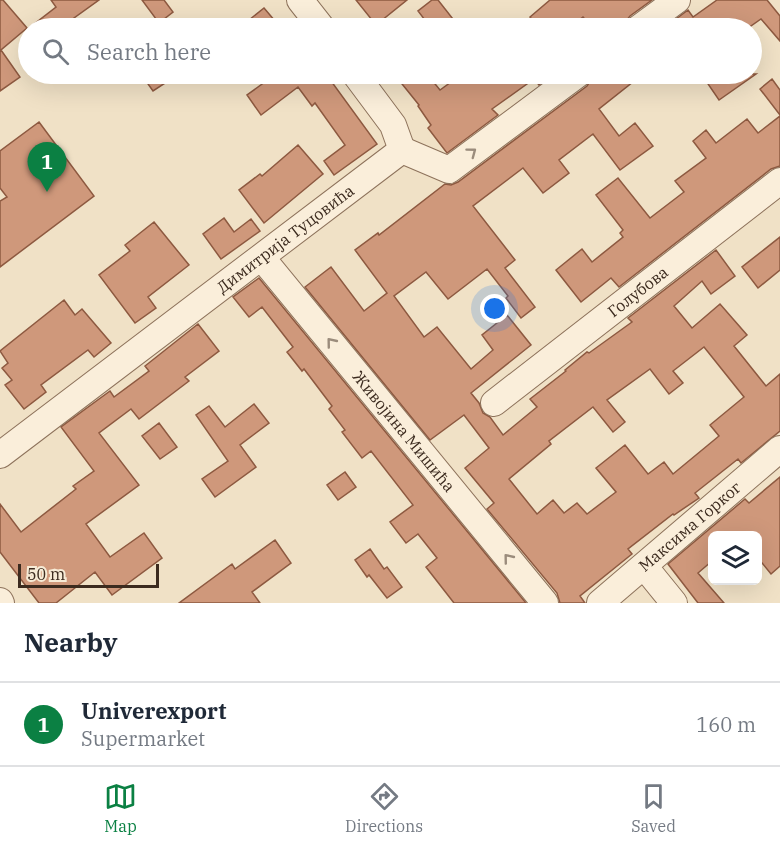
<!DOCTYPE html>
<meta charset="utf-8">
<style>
:root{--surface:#fff;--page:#f2f2f3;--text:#1f2937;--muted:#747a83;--line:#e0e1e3;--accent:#0b8043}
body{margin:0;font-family:"IBM Plex Serif",serif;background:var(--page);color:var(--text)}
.controls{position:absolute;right:18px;bottom:18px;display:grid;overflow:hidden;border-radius:9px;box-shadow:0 6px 24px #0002}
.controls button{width:54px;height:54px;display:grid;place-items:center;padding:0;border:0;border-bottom:2px solid var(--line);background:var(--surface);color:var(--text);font:30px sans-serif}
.scale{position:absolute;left:18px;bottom:15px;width:141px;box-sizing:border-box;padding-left:6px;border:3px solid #3c2b1f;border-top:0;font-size:16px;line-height:21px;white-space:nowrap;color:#3c2b1f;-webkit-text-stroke:4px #f7ebd6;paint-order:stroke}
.you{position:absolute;left:495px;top:309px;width:21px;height:21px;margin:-15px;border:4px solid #fff;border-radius:50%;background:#1a73e8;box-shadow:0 0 0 9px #1a73e833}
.badge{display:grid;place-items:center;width:39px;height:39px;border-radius:50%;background:var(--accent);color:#fff;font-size:20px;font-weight:700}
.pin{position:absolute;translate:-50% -50px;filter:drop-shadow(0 2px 3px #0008)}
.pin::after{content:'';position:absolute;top:32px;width:21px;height:18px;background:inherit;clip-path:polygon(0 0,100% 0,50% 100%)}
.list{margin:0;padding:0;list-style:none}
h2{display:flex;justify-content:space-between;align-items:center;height:78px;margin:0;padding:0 24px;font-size:26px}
h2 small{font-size:20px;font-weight:400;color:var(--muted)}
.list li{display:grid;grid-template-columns:39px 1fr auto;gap:18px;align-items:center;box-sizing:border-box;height:84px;padding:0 24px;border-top:2px solid var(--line)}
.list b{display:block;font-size:22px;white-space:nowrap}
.list p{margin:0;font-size:20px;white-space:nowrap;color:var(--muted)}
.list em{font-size:20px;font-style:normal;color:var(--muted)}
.icon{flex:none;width:33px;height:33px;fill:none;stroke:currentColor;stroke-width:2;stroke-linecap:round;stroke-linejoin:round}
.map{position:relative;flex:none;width:780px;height:603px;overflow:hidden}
.search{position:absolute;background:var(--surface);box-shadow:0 6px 24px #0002;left:18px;right:18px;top:18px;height:66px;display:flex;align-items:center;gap:15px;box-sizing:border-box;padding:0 21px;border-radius:33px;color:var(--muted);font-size:22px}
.sheet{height:162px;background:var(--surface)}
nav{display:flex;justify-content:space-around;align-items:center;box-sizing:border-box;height:84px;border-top:2px solid var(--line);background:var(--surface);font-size:16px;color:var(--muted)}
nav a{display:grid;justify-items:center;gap:3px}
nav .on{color:var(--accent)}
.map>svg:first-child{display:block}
.building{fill:#cf987b;stroke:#8d5940;stroke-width:1.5;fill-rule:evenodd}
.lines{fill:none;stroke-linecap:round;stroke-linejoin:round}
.minor-casing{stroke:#8d725b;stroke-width:28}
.minor{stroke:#faeeda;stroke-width:26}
.oneway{stroke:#9b8c7c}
.labels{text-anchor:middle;stroke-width:4.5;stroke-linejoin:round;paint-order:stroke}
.street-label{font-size:16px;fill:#3c2b1f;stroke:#f7ebd6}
</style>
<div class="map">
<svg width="780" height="603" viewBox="0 0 780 603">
<rect width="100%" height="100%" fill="#f0e1c6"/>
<path class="building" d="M0,0h3l24,28 -26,22 19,27 -20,14z
M51,0h48l-39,28h-31l27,-21z
M142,0h22l9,12 -14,11z
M356,0h51l-31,25z
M432,0h6l22,28h-29l-13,-17z
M550,0h102l-22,16 -4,5 -2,7h-31l-10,-11 -14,11h-29l-10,-11z
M717,0h50l13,16v25l-19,-22 -13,9h-84l24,-18 5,7z
M264,8l17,20h-42z
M141,74h38l-26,17z
M276,74h50l51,70 -43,31 -10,-14 21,-16 -30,-42 -3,3 -14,-19 -37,28 -14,-20z
M394,74h33l13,16 22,-16h92l-15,11 -5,-6 -42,30 6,6 -51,38 -19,-25 3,-3 -13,-19 1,-1z
M593,74h50l-44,35 20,27 16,-13 18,23 -33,24 -27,-36 -34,26 10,13 -26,20 -20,-25 -50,38 42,54 -10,8 30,39 -14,11 -15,-20 2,-2 -21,-27 -39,30 -22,-27 -32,24 30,41 13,-10 34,42 22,-19 -11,-15 25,-20 24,30 -60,48 8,10 4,10 7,4 13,18 34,-28 -7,-8 36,-28 -1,-1 22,-18 2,1 43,-31 -4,-4 88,-68 19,26 -24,18 -9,-13 -28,25 18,22 28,-24 27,31 -13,11 32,40 14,-12v57l-39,32 -3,-4 -43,34 4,5 -25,17 -1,-1 -45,35 4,5 -52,42 5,7h-25l-3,-10 -70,-84 7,-6 -29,-35 24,-20 -25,-33 -34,25 -125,-153 26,-20 33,44 23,-18 -32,-43 23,-17 1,2 66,-51 6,1 7,-3 129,-96 4,-6zM704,347l40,50 -34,28 9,11 -46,38 -9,-12 -16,12 -23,-29 -29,23 20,24 -29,22 -10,-11 -13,10 -11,-13 -16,14 -28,-35 42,-35 -2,-3 44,-34 20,25 12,-10 -18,-22 43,-31 19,25 14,-11 -10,-12z
M716,74h40l-37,26 -13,-19z
M772,79l8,11v25l-20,-26z
M780,116v50l-9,3 -152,118 -8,-9 -30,24 -25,-32 26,-21 10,13 31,-25 -3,-4 3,-3 -27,-35 22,-17 32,40 34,-26 -9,-11 31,-23 -13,-17 13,-11 10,13 31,-24 11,14z
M39,122l55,74 -94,71v-66l7,-4 -7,-9v-37z
M298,145l25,29 -59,49 -25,-33 21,-16 2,2z
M224,218l10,14 17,-13 9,12 -39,28 -18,-25z
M154,222l35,43 -41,32 8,11 -21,15 -36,-48 31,-24 -5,-6z
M780,237v33l-22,18 -16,-21z
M259,278l267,325h-72l-28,-36 11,-9 -19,-24 -12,9 -16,-21 23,-17 -42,-54 -9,7 -20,-26 3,-2 -16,-21 3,-3 -28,-37 -2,2 -15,-19 6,-5 -31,-40 -13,10 -16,-20z
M64,300l11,15 7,-6 29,34 -17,14 -6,-7 -47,35 5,7 -22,17 -19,-24 7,-5 -10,-12 6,-5 -8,-12z
M198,324l21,27 -34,26 4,4 -50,38 -8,-10 -32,24 40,52 -53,39 24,33 34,-24 18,25 -50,37 -17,-23 -39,31h-17l-39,-51v-48l21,28 55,-43 -3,-3 21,-15 -33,-44 49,-36 4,6 35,-26 -4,-5z
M254,404l15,19 -29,22 16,22 -41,30 -13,-18 26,-18 -32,-46 13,-9 16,21z
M159,423l18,24 -17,12 -18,-23z
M345,472l11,15 -18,13 -11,-15z
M780,477v89l-9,8 -13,-16v-22h-46v25l-14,12 26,30h-26l-30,-39 77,-65 4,4z
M275,540l16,23 -39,29 8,11h-81l53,-39 3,5z
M370,549l14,20 3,-2 15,20 -15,11 -18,-23 -2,2 -12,-17z"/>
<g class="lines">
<g class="minor-casing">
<g id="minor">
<path d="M300,0l22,28"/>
<path d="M639,28l38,-28"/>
<path d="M355,74l38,51 9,25"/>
<path d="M402,150l47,20 129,-96"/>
<path id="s1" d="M262,258l283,345"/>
<path id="s2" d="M494,403l286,-222"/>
<path id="s3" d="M0,455l402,-305"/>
<path d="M644,566l30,37"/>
<path d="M0,601l1,2"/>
<path id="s4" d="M600,603l180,-154"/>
</g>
</g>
<use href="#minor" class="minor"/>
</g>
<defs><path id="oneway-chevron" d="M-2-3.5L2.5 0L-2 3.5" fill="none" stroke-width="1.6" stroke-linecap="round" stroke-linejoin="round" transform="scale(1.5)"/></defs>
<g class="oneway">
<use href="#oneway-chevron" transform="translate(472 152) rotate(-37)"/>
<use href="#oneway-chevron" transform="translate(331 342) rotate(-129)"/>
<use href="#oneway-chevron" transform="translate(508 558) rotate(-129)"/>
</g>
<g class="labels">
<g class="street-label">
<text dy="6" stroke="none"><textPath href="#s3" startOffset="358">Димитрија Туцовића</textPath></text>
<text dy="6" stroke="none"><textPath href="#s2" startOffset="182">Голубова</textPath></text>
<text dy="6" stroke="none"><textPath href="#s1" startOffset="224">Живојина Мишића</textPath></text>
<text dy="6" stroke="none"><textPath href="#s4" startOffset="118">Максима Горког</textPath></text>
</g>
</g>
</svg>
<div class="controls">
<button><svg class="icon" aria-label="layers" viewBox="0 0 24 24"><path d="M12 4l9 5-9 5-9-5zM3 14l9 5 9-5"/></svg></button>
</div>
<div class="scale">50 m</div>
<div class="you"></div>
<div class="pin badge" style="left:47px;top:192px">1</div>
<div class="search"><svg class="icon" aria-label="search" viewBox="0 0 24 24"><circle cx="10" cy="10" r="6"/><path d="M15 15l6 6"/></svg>Search here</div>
</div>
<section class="sheet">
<h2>Nearby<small></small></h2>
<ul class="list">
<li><span class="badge">1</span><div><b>Univerexport</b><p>Supermarket</p></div><em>160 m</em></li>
</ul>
</section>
<nav>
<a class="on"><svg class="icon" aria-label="map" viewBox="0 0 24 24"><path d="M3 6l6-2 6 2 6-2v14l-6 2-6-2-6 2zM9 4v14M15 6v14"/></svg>Map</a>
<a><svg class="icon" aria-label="directions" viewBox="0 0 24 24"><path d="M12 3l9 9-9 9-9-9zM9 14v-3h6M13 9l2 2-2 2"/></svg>Directions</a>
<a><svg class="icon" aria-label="saved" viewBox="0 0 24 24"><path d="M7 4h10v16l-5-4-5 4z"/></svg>Saved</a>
</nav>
